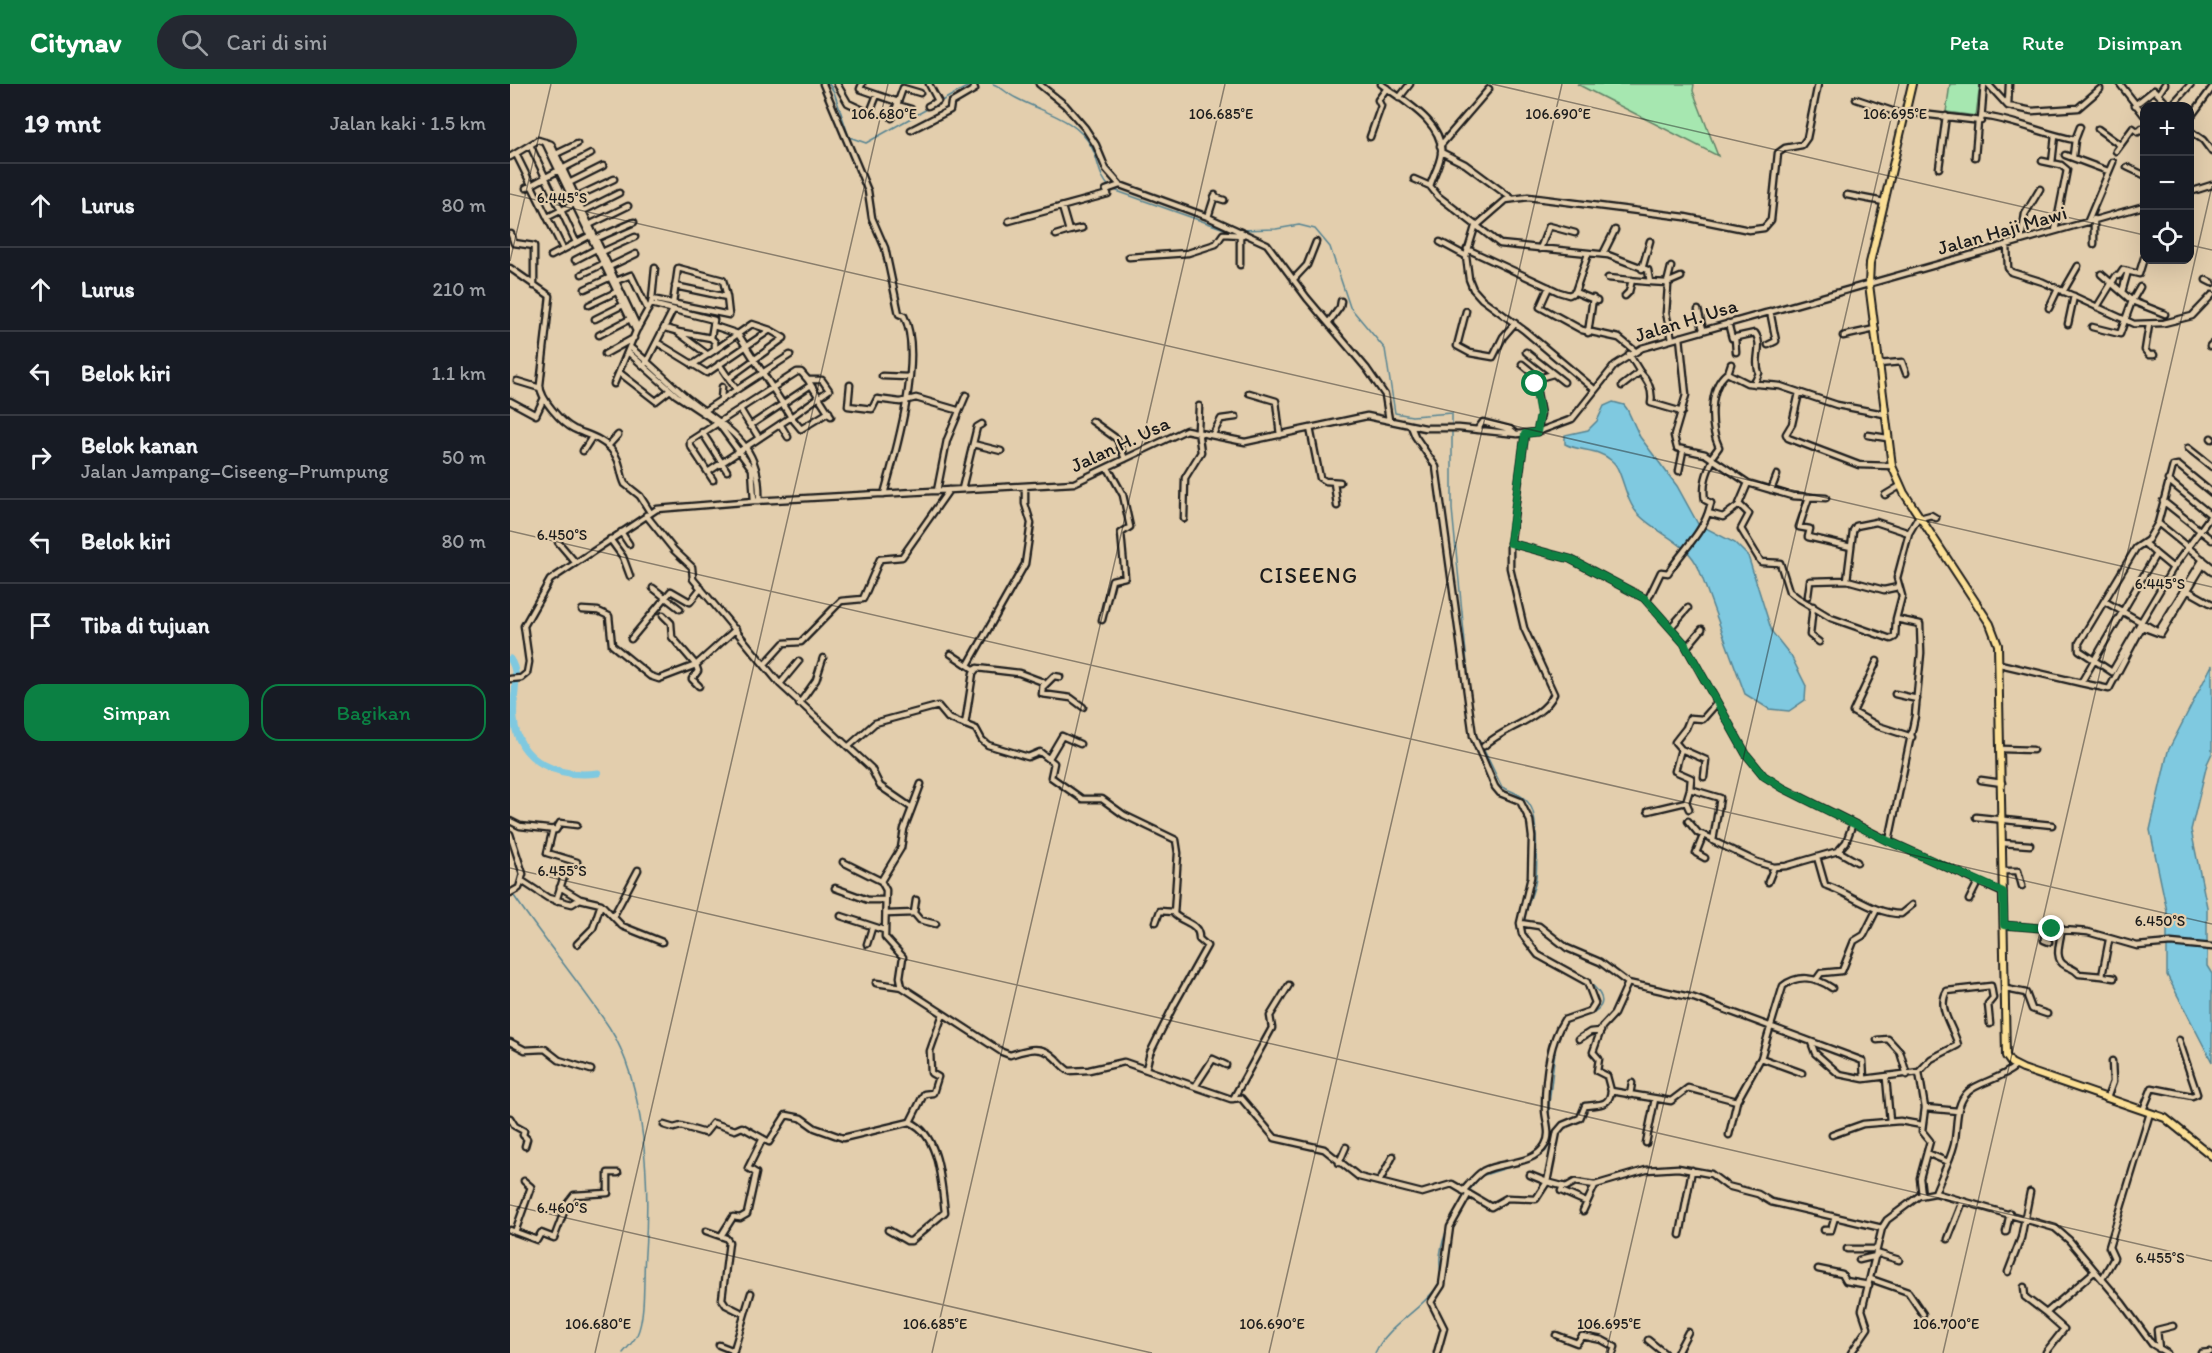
<!DOCTYPE html>
<html lang="id">
<meta charset="utf-8">
<style>
:root{--surface:#171b24;--page:#242831;--text:#f1f3f6;--muted:#9ea1a6;--line:#363941;--accent:#0b8043}
body{margin:0;font-family:Itim,sans-serif;background:var(--page);color:var(--text)}
.controls{position:absolute;right:18px;top:18px;display:grid;overflow:hidden;border-radius:12px;box-shadow:0 6px 24px #0002}
.controls button{width:54px;height:54px;display:grid;place-items:center;padding:0;border:0;border-bottom:2px solid var(--line);background:var(--surface);color:var(--text);font:30px sans-serif}
.stop{position:absolute;width:18px;height:18px;margin:-14px;border:4px solid #0b8043;border-radius:50%;background:#fff}
.stop.end{background:#0b8043;border-color:#fff;box-shadow:0 2px 6px #0008}
.list{margin:0;padding:0;list-style:none}
h2{display:flex;justify-content:space-between;align-items:center;height:78px;margin:0;padding:0 24px;font-size:26px}
h2 small{font-size:20px;font-weight:400;color:var(--muted)}
.list li{display:grid;grid-template-columns:39px 1fr auto;gap:18px;align-items:center;box-sizing:border-box;height:84px;padding:0 24px;border-top:2px solid var(--line)}
.list b{display:block;font-size:22px;white-space:nowrap}
.list p{margin:0;font-size:20px;white-space:nowrap;color:var(--muted)}
.list em{font-size:20px;font-style:normal;color:var(--muted)}
.actions{display:flex;gap:12px;padding:18px 24px}
.actions a{flex:1;padding:14px 0;border:2px solid var(--accent);border-radius:18px;text-align:center;font-size:21px;color:var(--accent)}
.actions .main{background:var(--accent);color:#fff}
.icon{flex:none;width:33px;height:33px;fill:none;stroke:currentColor;stroke-width:2;stroke-linecap:round;stroke-linejoin:round}
.map{position:relative;flex:none;width:1702px;height:1269px;overflow:hidden}
header{display:flex;align-items:center;gap:36px;box-sizing:border-box;height:84px;padding:0 30px;background:var(--accent);color:#fff}
header strong{font-size:28px}
nav{display:flex;gap:33px;margin-inline-start:auto;font-size:21px}
.search{width:420px;height:54px;background:var(--page);display:flex;align-items:center;gap:15px;box-sizing:border-box;padding:0 21px;border-radius:33px;color:var(--muted);font-size:22px}
main{display:flex}
aside{flex:1;background:var(--surface)}
.map>svg:first-child{display:block}
.green{fill:#a6e7b0;stroke:#618266;stroke-width:1.5}
.water{fill:#7fc9e0;stroke:#578492;stroke-width:1.5}
.lines{fill:none;stroke-linecap:round;stroke-linejoin:round}
.stream{stroke:#578492;stroke-width:1.5}
.river{stroke:#7fc9e0;stroke-width:7}
.minor-casing{stroke:#1c1c1c;stroke-width:9}
.major-casing{stroke:#1c1c1c;stroke-width:10}
.minor{stroke:#e3cead;stroke-width:4.5}
.major{stroke:#fbdf96;stroke-width:6}
.route{stroke:#0b8043;stroke-width:8}
.ticks{fill:none;stroke:#1c1c1c;stroke-width:1.5;stroke-opacity:0.45}
.labels{text-anchor:middle;stroke-width:4.5;stroke-linejoin:round;paint-order:stroke}
.street-label{font-size:20px;fill:#1c1c1c;stroke:#e3cead}
.quarter-label{font-size:22px;letter-spacing:1.5px;fill:#1c1c1c;stroke:#e3cead}
.ticks-label{font-size:15px;text-anchor:middle;fill:#1c1c1c;stroke:#e3cead;stroke-width:4.5;stroke-linejoin:round;paint-order:stroke}
</style>
<header>
<strong>Citynav</strong>
<div class="search"><svg class="icon" aria-label="search" viewBox="0 0 24 24"><circle cx="10" cy="10" r="6"/><path d="M15 15l6 6"/></svg>Cari di sini</div>
<nav><a>Peta</a><a>Rute</a><a>Disimpan</a></nav>
</header>
<main>
<aside>
<h2>19 mnt<small>Jalan kaki · 1.5 km</small></h2>
<ul class="list">
<li><svg class="icon" aria-label="ahead" viewBox="0 0 24 24"><path d="M12 20V5M6 11l6-6 6 6"/></svg><div><b>Lurus</b></div><em>80 m</em></li>
<li><svg class="icon" aria-label="ahead" viewBox="0 0 24 24"><path d="M12 20V5M6 11l6-6 6 6"/></svg><div><b>Lurus</b></div><em>210 m</em></li>
<li><svg class="icon" aria-label="left" viewBox="0 0 24 24"><path d="M17 20v-9H6M10 6l-5 5 5 5"/></svg><div><b>Belok kiri</b></div><em>1.1 km</em></li>
<li><svg class="icon" aria-label="right" viewBox="0 0 24 24"><path d="M7 20v-9h11M14 6l5 5-5 5"/></svg><div><b>Belok kanan</b><p>Jalan Jampang–Ciseeng–Prumpung</p></div><em>50 m</em></li>
<li><svg class="icon" aria-label="left" viewBox="0 0 24 24"><path d="M17 20v-9H6M10 6l-5 5 5 5"/></svg><div><b>Belok kiri</b></div><em>80 m</em></li>
<li><svg class="icon" aria-label="arrive" viewBox="0 0 24 24"><path d="M6 21V4h12l-3 4 3 4H6"/></svg><div><b>Tiba di tujuan</b></div></li>
</ul>
<div class="actions"><a class="main">Simpan</a><a>Bagikan</a></div>
</aside>
<div class="map">
<svg width="1702" height="1269" viewBox="0 0 1702 1269">
<rect width="100%" height="100%" fill="#e3cead"/>
<filter id="ink" filterUnits="userSpaceOnUse"><feTurbulence type="fractalNoise" baseFrequency=".0167" numOctaves="2"/><feDisplacementMap in="SourceGraphic" scale="12" xChannelSelector="R" yChannelSelector="G"/><feConvolveMatrix kernelMatrix="1 2 1 2 8 2 1 2 1" color-interpolation-filters="sRGB"/></filter>
<g filter="url(#ink)">
<path class="green" d="M1067,0h117l-1,7 25,65z
M1440,0h30l-4,32 -30,-4z"/>
<path class="water" d="M1103,318l11,3 3,4 13,28 37,49 21,38 37,19 13,13 24,76 19,24 15,30 -1,14 -16,11 -20,-2 -24,-15 -46,-125c-12,-28 -41,-34 -61,-55 -14,-15 -15,-44 -26,-53 -14,-13 -32,-9 -47,-17v-9l23,-5 9,-9 7,-15z
M1702,581v88l-5,11 -16,66 16,77v59l5,8v88l-45,-87v-64l-17,-81 18,-79z"/>
<g class="lines">
<path class="stream" d="M319,0l5,8 15,45 17,6 106,-59
M483,0c9,3 14,10 23,14 26,14 62,21 76,50 8,16 5,26 19,41l119,42 4,-1
M729,146l37,-1 23,-4 16,4 15,18 20,60 35,42 10,64 17,3 40,-3v96l19,196
M964,646l28,57c11,5 25,9 30,22 5,12 6,61 3,75 -4,15 -15,35 -9,51
M0,806c31,47 68,90 99,137 37,57 41,160 36,226 -2,22 1,63 -8,82 -3,6 -9,12 -14,18
M1027,867c17,10 104,49 44,66
M1053,942l8,-6
M958,1108l13,-16 51,-16 14,-9 4,-8 -1,-38 7,-63
M865,1269c13,-28 44,-41 61,-65 7,-9 3,-21 4,-32 3,-23 12,-41 25,-60"/>
<path class="river" d="M0,575c12,17 1,40 4,60 4,44 46,59 84,54"/>
<g class="minor-casing">
<path id="minor" d="M313,0l45,107 4,27 13,30 14,66 5,2c20,39 -8,136 -20,178
M327,0l11,19 15,7
M352,0l-2,5 38,13 5,-14 17,5
M529,0l26,21 20,23 11,17 10,24 14,16 88,32 59,27 40,54 60,71 18,26 4,25
M871,0c21,16 64,39 60,70 -1,10 -8,22 -11,32l8,10 62,48 108,11 40,15 2,12 17,1 1,3 -2,27 6,26
M1478,0l20,22 24,5 46,-3 22,-19
M1610,0l24,31
M1649,9l6,-9
M889,14l11,-14
M1346,15l48,16
M388,18l-1,3 14,4
M1625,21l19,-15 15,16
M418,22l10,-5 -9,-17
M1498,22l1,-22
M1661,22l20,-22
M361,26l6,-15
M1395,28l76,9 3,-37
M1472,32c33,4 61,18 93,24l5,-13
M382,34l5,-13
M1680,34l22,-30
M1588,45l22,16
M401,46l39,-20 1,-7 24,-14 -2,-5
M1680,47l13,9 9,12
M860,53l11,-31 -3,-6 9,-12
M35,58l91,189
M20,61l46,97
M930,62l49,-57
M1606,67l17,-23 5,4 4,-4 2,4
M931,68l24,12 46,34
M6,70l47,95
M46,70l21,-10
M1555,71l43,16
M1563,72l2,-16
M0,73l28,-17 13,4 87,184
M1465,73l3,-36
M1532,77l19,4 6,5 -12,61
M1542,79l3,-27
M1617,83l17,8
M1429,84l7,-52
M52,85l29,-15
M904,95l16,7
M59,99l34,-17
M16,104l33,-18
M1680,108l22,-7
M1337,111l37,7
M66,113l38,-18
M704,113l10,3
M73,127l36,-18
M38,133l30,-15
M698,133l7,-22
M499,137l99,-27 -2,-4 14,-5
M1578,137l25,-59
M79,141l39,-19
M559,147l13,-3
M1,150l3,9 20,3v40
M546,151l13,-4 -7,-24
M85,155l39,-17
M1511,156l4,-26 15,-25
M930,158l26,14
M1497,160l1,24 3,4 32,10 91,42 30,-1 28,-7 20,-21
M1584,160v-25
M957,165l92,43 10,3 6,-3 22,9
M1030,165l9,-23 26,7
M92,168l33,-15
M1093,170l12,-24
M41,172l40,-21
M619,173l59,-4 28,-9 7,-10 20,1
M65,176l21,-11
M730,181v-30
M99,183l27,-13
M0,184l40,28 -10,89c0,14 22,38 34,44 13,6 27,9 37,20 11,13 8,22 14,35l15,12 10,16
M1132,185l8,-28
M72,190l21,-10
M1591,190l31,27 33,13
M1098,194l42,4
M783,196l14,-15 9,-23
M1696,196l6,3
M106,197l15,-6 17,35
M1157,199l4,-16
M1157,199l14,-6
M1039,203l-9,20 42,23 37,8 16,13
M75,205l26,-12
M1065,208l13,-38
M1553,208l15,-26
M1612,208l6,-21
M1115,212l4,-4 3,-12
M142,215l3,-31
M163,219l5,-35 45,12 4,17
M141,220l1,-5 77,16 -2,-18 -52,-11
M79,221l27,-13
M1587,223l19,-31h3l4,-6 16,4 5,-16
M1539,224l9,-19
M1188,226l5,19
M956,227l-9,35 13,7 23,4 10,-20 12,-14
M85,235l28,-14
M819,238l11,-15 1,-6
M1218,239l4,15 23,-5c9,12 -2,27 4,40l-5,11
M1558,240l6,-28
M1639,241l-4,25 4,5h5
M1582,243l28,7 12,-33 8,-14
M155,244l11,3 32,24
M168,248l33,6
M1078,249l5,-35
M89,251l31,-16
M1333,252l32,-7
M1170,253l6,58 -12,41 3,12 28,6 43,29 44,13 34,2
M1225,254l1,14
M148,259l49,30 63,-43 14,8 -55,40
M1258,261l8,-4 -6,-30
M1700,262l2,-2
M121,264c19,15 36,33 55,49 40,32 76,45 73,104
M205,266l37,-26 18,6
M1016,268l38,30
M119,269l47,42 42,28 34,46 2,32
M95,270l29,-16
M136,279l27,-53
M209,280l17,25
M1012,280l17,14
M1368,280l24,-2 4,11
M1130,288c9,9 13,19 11,31l31,9
M110,289l36,28 14,-11
M1218,289l3,-9
M372,292l26,1
M7,297l23,7
M104,300l22,-53 15,-27 63,16 -3,18 4,4v8l-23,15
M301,301l20,31
M340,301l-2,21 24,3 5,-10 23,3 16,-4 41,12
M1112,302l18,-14 -11,-18
M1084,305l-69,-58 -43,-32 -9,-10 -4,-10 -3,-23 9,-29 31,-27 22,-3 157,20 64,13 15,-2 7,-8 7,-67 7,-5 17,-3 5,-7 11,-54
M739,309l27,8 4,34
M1289,309l-7,31 -6,10 2,4 71,27 33,1
M211,315l1,-12
M0,317l26,14 8,-17
M230,325l11,18
M194,327l86,-56
M582,337l25,18 8,20
M270,340l8,13
M901,342l4,10 21,31 37,269 22,51 5,6 20,8 10,20 2,16 -1,40 -11,46 2,11 16,21 49,27 8,21 -5,8 -26,9c-16,25 -19,59 -19,89 0,11 7,25 0,36 -12,21 -44,16 -62,26 -8,5 -14,14 -20,20
M800,344l10,50 5,3 15,1
M967,346l6,-8 27,7 6,5
M192,348l25,39
M1027,348l4,-18 -6,-32 4,-4 14,-4
M703,350l8,-15 15,-2
M1358,351l19,3
M249,354l-8,-13 60,-40 -3,-5h14l7,10 -38,27 10,12 28,-17
M1701,354l1,1
M463,360l28,7
M98,362l10,-11
M1678,364l24,19
M73,367l9,-14
M1201,374l8,-11c-9,-19 -11,-59 8,-74l20,10 33,3 57,19 47,9
M1169,387l4,-20
M198,388l83,-55 -53,-83 -24,-8
M203,396l-23,-35v-4l107,-69h4l7,8
M1658,396l44,36
M824,398l3,24
M1238,399l-9,21 10,10 -8,15 20,33 19,1 9,28 9,7 33,20 60,21 4,-2 1,-18
M452,405l15,-62 5,-3
M1261,406l6,-15
M427,407l10,-51 19,-45
M1375,411l15,-9
M1299,413l-10,30 11,2 -2,8 43,10
M1653,417l49,39
M1198,429l3,-10 -6,-3c-3,-15 2,-28 8,-41
M136,431l28,35 18,17 1,12 87,105 91,84 9,18 32,22 -8,21 -3,19 -20,33 5,9 -1,47 18,20 -3,20 2,10 100,65 8,3c16,-5 31,-11 45,3 5,5 8,9 14,13l20,-1 35,-8 107,37 10,-1 34,40 49,11 35,28 63,16 30,-9 39,23 16,-9 29,1 11,-17 19,5 9,-5 20,3 51,-15 32,-2 33,6 16,12 31,8 13,8 111,26
M1410,434l11,-3 5,3
M674,435l1,-41 16,-26 -3,-21 1,-25
M1648,439l54,44
M111,448l8,12
M100,455l13,18 7,19
M48,458l17,20
M1000,459l60,16 74,39 40,45 62,111 18,22 19,12 106,53 114,52
M1634,459l12,11
M1693,475l-45,73 -17,-10 -29,50 -33,-22v-7l57,-95 12,-8 10,-17 15,-57 5,-1 34,28
M1337,496l6,-49 3,-5 20,-4 33,11
M143,504l27,21
M1677,506l25,14
M1298,512l2,-15 37,-1 37,10 14,-3
M1137,517l14,-29 7,1c13,-21 32,-37 40,-60l15,4 16,-12
M1594,517l37,21 32,-54
M1303,522l-3,29 9,7
M72,526l16,1 11,5 3,29 38,31 9,3 37,-14 2,6 -6,8 7,7
M153,531l8,8 1,14 24,28 40,-36
M592,536l10,-40 13,-3 -4,-44 9,-6 -7,-32 -15,-27
M1161,543l17,-19
M121,555l40,-48 19,11 11,-14
M1177,563l15,-18
M441,570l24,16
M1367,577l-24,51 25,14 34,11
M255,580l19,-21 17,-1 40,-41 22,-2 17,-40 22,-2 47,-67
M1490,580l81,19 75,-129 17,14 39,-54
M458,581l57,-101 6,-41 -6,-19v-18
M0,595l11,-1 6,-5 2,-11 -5,-36 26,-46 107,-71 97,-8 320,-18 112,-53 59,12 122,-26 58,12h34l58,6 20,-2 35,-13 43,-54 27,-17 502,-142
M1571,599l28,6 33,-62 19,7 42,-69 9,7
M270,600l19,-23
M534,602l10,-10 6,1
M1385,610l22,5
M289,620l17,-24 7,-22
M455,641l8,-52 4,-5 42,5 24,9 -1,12 29,4 12,9
M974,662c20,-19 58,-26 70,-52l-30,-66 -14,-60v-21l15,-113
M338,663l27,-24 63,-17 10,12 28,11 6,11 6,5 40,12 12,-5 14,11 -3,14 31,22h20l22,16 52,25 2,13 -4,61c9,9 26,9 25,25l8,7 -33,59 -24,48 -4,16
M1171,665l-6,22 16,7 -1,11
M1492,665l31,1
M539,674l13,-22 18,8
M1194,693l2,-17 -25,-11 -6,-7 11,-14 4,-10 13,1 14,-16
M1471,696l21,3
M402,724l9,-24
M1179,725l-3,-7 4,-13 30,9 -7,43 44,21 17,5 12,-1 52,-15 8,-9 7,-19
M1138,727l38,-9
M1466,733l76,8
M0,737l10,5 36,4 4,-7 17,2
M1178,737l10,12 13,5
M43,745l-6,24 30,9
M0,750l13,40 -4,14 -9,5
M1193,752l-7,17 9,5
M1379,757l26,-125 6,-63 -1,-29 -24,-5 6,-23 -5,-18 12,-45 10,-17
M1492,759l28,2
M1328,767l19,11
M1307,773l8,28c25,8 49,29 76,29l11,-9
M333,778l38,19
M1493,787h15l4,15
M12,797l26,17 24,6 8,-5
M1258,798l6,-15
M50,803l20,12 21,5 21,22 40,16
M325,804l33,12h16
M406,816l-2,13 6,7 16,4
M1459,816l9,-18
M46,817l8,-25
M377,830l27,-1
M104,831l24,-45
M331,832l43,14
M646,838l4,-11 13,1
M1010,839l19,3 28,22 33,14 28,21 66,15 169,63 1,18 55,-7 6,36 33,3
M1494,841l84,7 49,14 34,-3 41,4
M1535,845l-1,11 5,2
M1552,845c-2,13 -9,31 4,37 6,3 9,3 13,8l23,2
M1599,856l-7,36 12,2
M67,860l16,-16 8,-24
M357,860l5,-16
M1306,896l5,-7 21,-2 12,-30 10,-6 13,-26
M366,899l26,4
M1496,905l20,4 6,16 15,5
M1069,955l11,-7 11,-1
M1367,956l11,-1 12,13 7,23
M0,958l15,8 20,-1 14,11 32,10
M1301,958l4,11 24,21 25,5
M1251,974l41,15
M1409,988l12,-13 27,-14c-4,-17 -22,-37 -11,-54l44,-5 2,12 -5,6 2,20
M1376,994l4,43
M686,1001l17,-26 13,6
M1101,1007l-4,-15 -10,-5 2,-12 -6,-7 9,-25 12,-13 14,-31
M1120,1011l2,-12
M1597,1014l6,-16 -1,-21
M723,1015l39,-71 -2,-12 19,-31
M1633,1026l9,-22 40,8 5,-2 -18,-54
M0,1034l5,8 9,5 -1,4 4,4 -2,7
M154,1041l10,3 7,-2 24,7 8,-10 22,7 7,-3 27,15 17,-27 15,3 14,10 28,10 67,-16 14,-28 9,-1 5,-16 -7,-4 -1,-22 13,-37
M1219,1051l8,-34
M1322,1051l31,-11 37,-3 22,4
M1136,1059l9,-44
M1417,1069l21,9
M829,1079l7,-16
M1020,1091l17,7 10,-50 6,-7 17,-7 5,-12c14,-2 24,1 26,-15l60,10 17,-13 49,13 24,-43 22,-72c15,-12 33,-9 49,2
M869,1098l14,-26
M1053,1102l-2,5 25,11
M1425,1109l120,35 14,12 53,63 30,41 15,9
M1412,1111l-2,-17 10,-37 -8,-10 3,-23
M1073,1127l12,-26
M0,1146l27,10 4,-7 13,5 13,-34 7,-9 34,-2v-20h10
M378,1146l19,11h4l34,-29c-4,-29 -5,-77 -35,-90
M1314,1146h7l4,-13
M196,1147l20,7 3,4 -7,57 4,6 18,9
M5,1148l16,-45 -7,-6
M1496,1148l4,-19
M1170,1151l12,-65
M211,1152l12,-19 7,1 7,-4 9,-41 -8,-5 14,-28
M1438,1155l15,-38
M1337,1165h30
M1366,1169l23,7
M1349,1176l17,-4
M1308,1185l24,5 4,7 23,4
M1498,1188l13,-34 9,-46
M1361,1195l37,13 15,22
M1592,1195l12,-21 -5,-11 41,-134
M1514,1203l1,10 21,16
M1046,1251l21,8 5,-7 20,4 13,7 -2,6
M1138,1256l16,13
M209,1261l15,6
M1649,1265l-2,-19 16,-4
M1536,1268l18,-23 -18,-16 49,-42
M223,1269l18,-60
M927,1269l7,-25 -13,-26 11,-17 8,-58 18,-32
M1167,1269l11,-21
M1341,1269l17,-25 -6,-18 20,-82 5,-8 32,-24 16,-3c6,-16 15,-32 19,-48 4,-17 0,-40 14,-53 10,-10 32,-12 48,-26
M1691,1269l9,-1"/>
</g>
<g class="major-casing">
<path id="major" d="M1402,0l-42,179 -1,21 23,182 12,27 86,131 8,21 8,411 5,7 12,6 142,49 47,38"/>
</g>
<use href="#minor" class="minor"/>
<use href="#major" class="major"/>
</g>
</g>
<g class="lines" filter="url(#ink)">
<path class="route" d="M1025,300l5,30 -3,18 -12,2 -15,109 60,16 74,39 40,45 62,111 18,22 19,12 105,53 115,51 1,33 48,4"/>
</g>
<path class="ticks" d="M982,0l652,151M0,110l1702,393M1680,161l22,5M0,177l41,-177M0,447l1702,393M0,784l1702,393M0,1121l642,148M85,1269l293,-1269M422,1269l293,-1269M759,1269l293,-1269M1096,1269l293,-1269M1433,1269l269,-1167"/>
<g class="labels">
<g class="street-label">
<text transform="translate(1492 146) rotate(-16)" y="7">Jalan Haji Mawi</text>
<text transform="translate(1176 236) rotate(-17)" y="7">Jalan H. Usa</text>
<text transform="translate(610 360) rotate(-25)" y="7">Jalan H. Usa</text>
</g>
<g class="quarter-label">
<text x="799" y="499">CISEENG</text>
</g>
</g>
<g class="ticks-label">
<text x="374" y="35">106.680°E</text>
<text x="711" y="35">106.685°E</text>
<text x="1048" y="35">106.690°E</text>
<text x="1385" y="35">106.695°E</text>
<text x="52" y="119">6.445°S</text>
<text x="52" y="456">6.450°S</text>
<text x="1650" y="505">6.445°S</text>
<text x="52" y="792">6.455°S</text>
<text x="1650" y="842">6.450°S</text>
<text x="52" y="1129">6.460°S</text>
<text x="1650" y="1179">6.455°S</text>
<text x="88" y="1245">106.680°E</text>
<text x="425" y="1245">106.685°E</text>
<text x="762" y="1245">106.690°E</text>
<text x="1099" y="1245">106.695°E</text>
<text x="1436" y="1245">106.700°E</text>
</g>
</svg>
<div class="controls">
<button>+</button>
<button>−</button>
<button><svg class="icon" aria-label="locate" viewBox="0 0 24 24"><circle cx="12" cy="12" r="6"/><path d="M12 2v4M12 18v4M2 12h4M18 12h4"/></svg></button>
</div>
<div class="stop" style="left:1025px;top:300px"></div>
<div class="stop end" style="left:1542px;top:845px"></div>
</div>
</main>
